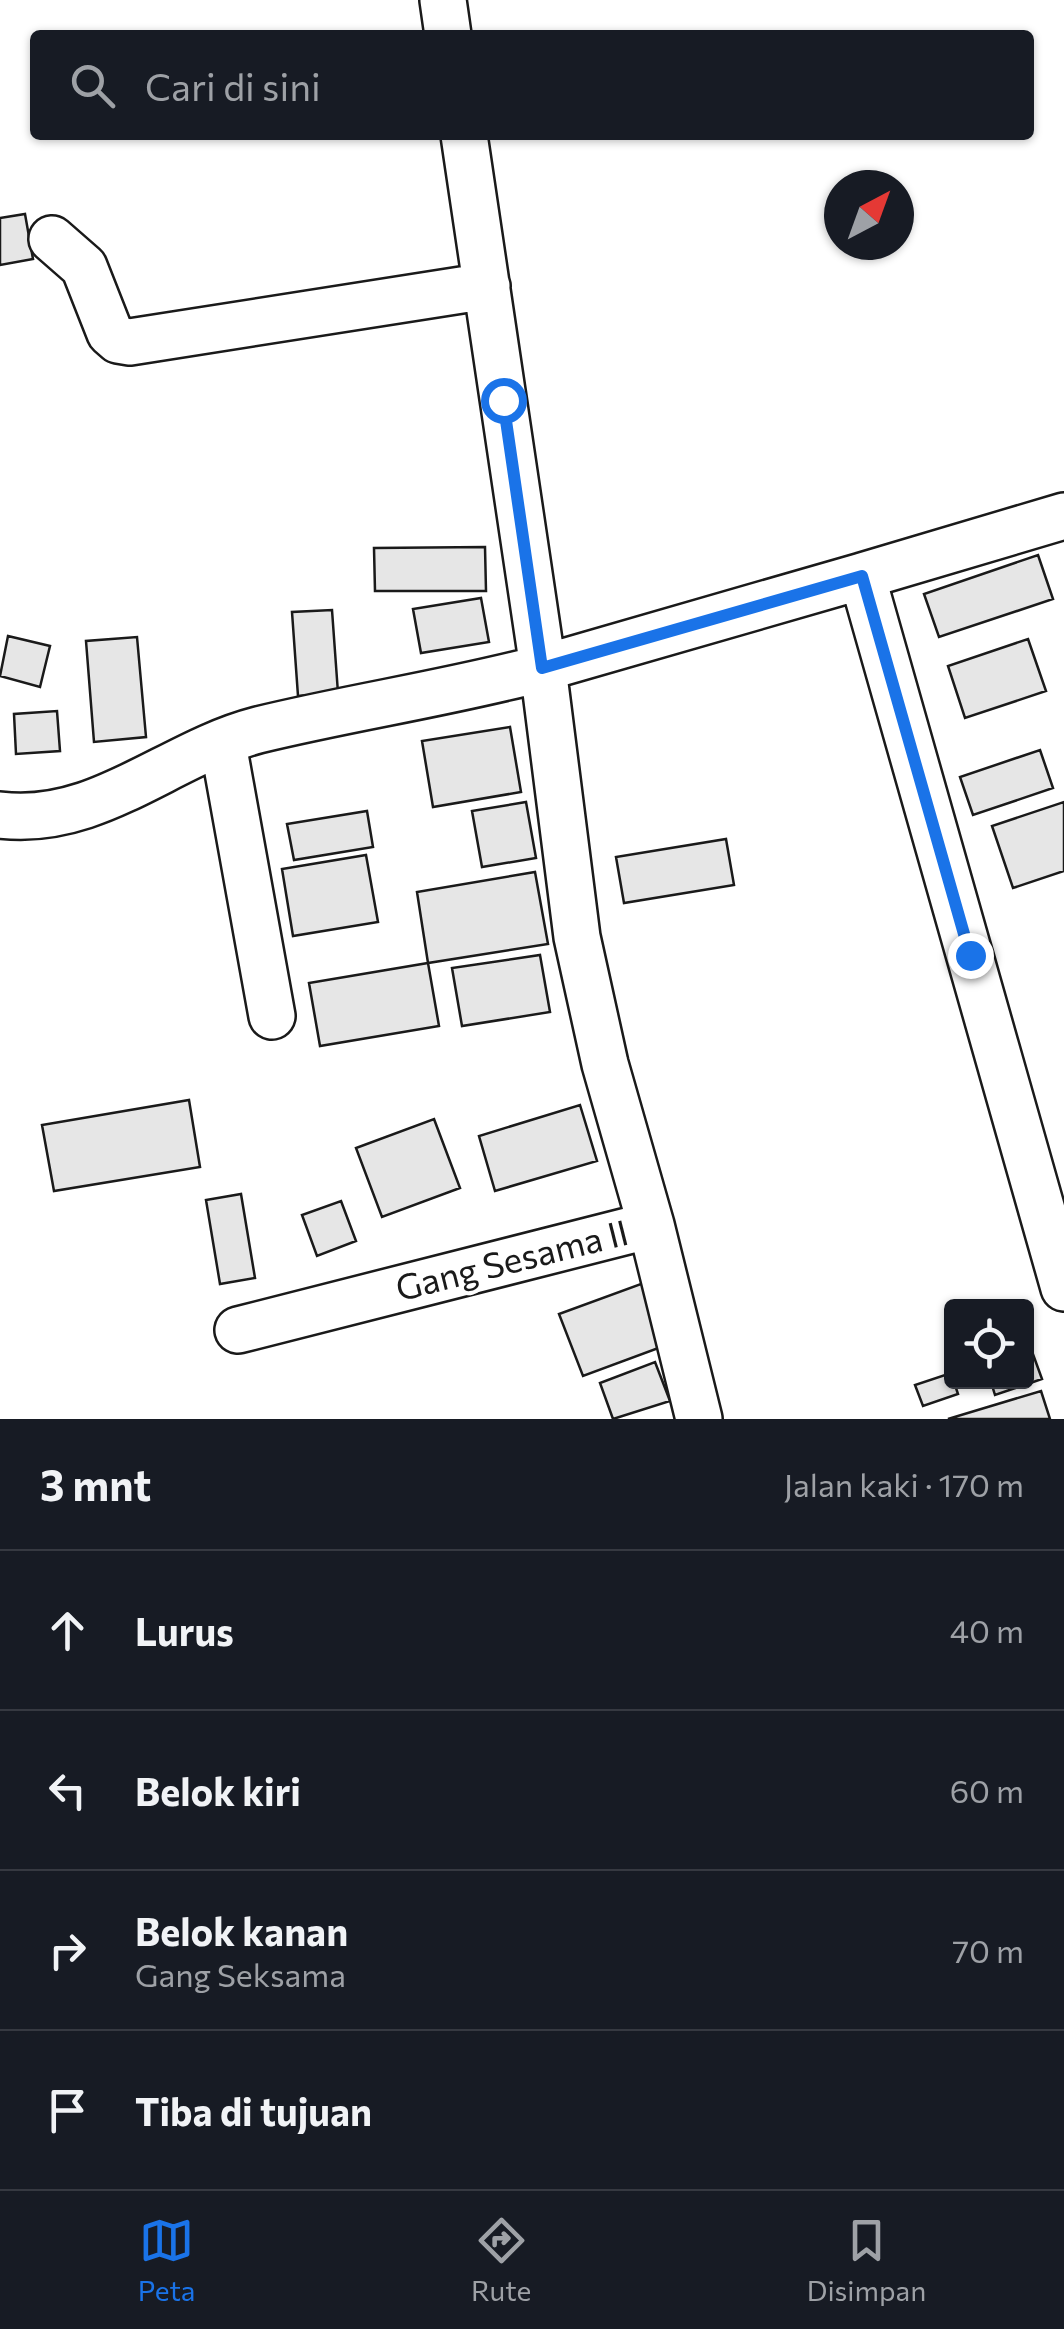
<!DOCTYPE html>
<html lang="id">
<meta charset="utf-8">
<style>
:root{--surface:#171b24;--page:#242831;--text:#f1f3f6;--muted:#9ea1a6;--line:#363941;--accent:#1a73e8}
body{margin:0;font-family:Commissioner,sans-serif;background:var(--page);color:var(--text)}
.controls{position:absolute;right:30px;bottom:30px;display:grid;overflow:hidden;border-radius:10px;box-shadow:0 2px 8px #0004}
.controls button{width:90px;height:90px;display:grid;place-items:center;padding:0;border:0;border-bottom:2px solid var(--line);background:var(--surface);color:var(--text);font:50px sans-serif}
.compass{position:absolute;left:824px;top:170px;width:90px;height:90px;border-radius:50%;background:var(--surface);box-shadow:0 2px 8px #0004;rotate:41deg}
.stop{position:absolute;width:30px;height:30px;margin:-22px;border:8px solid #1a73e8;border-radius:50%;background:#fff}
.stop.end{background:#1a73e8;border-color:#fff;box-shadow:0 2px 10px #0008}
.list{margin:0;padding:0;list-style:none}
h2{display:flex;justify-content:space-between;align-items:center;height:130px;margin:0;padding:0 40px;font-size:42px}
h2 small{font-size:32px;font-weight:400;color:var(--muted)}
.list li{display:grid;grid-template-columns:65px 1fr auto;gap:30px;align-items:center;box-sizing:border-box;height:160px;padding:0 40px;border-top:2px solid var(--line)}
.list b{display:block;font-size:38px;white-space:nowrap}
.list p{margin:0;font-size:32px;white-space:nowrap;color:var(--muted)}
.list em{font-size:32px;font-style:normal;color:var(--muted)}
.icon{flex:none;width:55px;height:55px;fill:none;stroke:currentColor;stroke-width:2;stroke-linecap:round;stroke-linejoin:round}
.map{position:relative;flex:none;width:1064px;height:1419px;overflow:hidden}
.search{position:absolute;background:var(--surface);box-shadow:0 2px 8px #0004;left:30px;right:30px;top:30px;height:110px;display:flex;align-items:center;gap:25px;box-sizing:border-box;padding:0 35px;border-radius:10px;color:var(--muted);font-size:38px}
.sheet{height:770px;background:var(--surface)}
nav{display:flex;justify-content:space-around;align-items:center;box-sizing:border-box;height:140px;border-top:2px solid var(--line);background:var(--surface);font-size:28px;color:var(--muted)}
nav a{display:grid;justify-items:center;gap:5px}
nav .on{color:var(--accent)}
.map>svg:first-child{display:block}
.building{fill:#e6e6e6;stroke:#1a1a1a;stroke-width:2.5}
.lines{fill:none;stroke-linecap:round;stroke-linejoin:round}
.minor-casing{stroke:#1a1a1a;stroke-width:50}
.minor{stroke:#fff;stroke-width:45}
.route{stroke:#1a73e8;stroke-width:12}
.labels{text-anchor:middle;stroke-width:8;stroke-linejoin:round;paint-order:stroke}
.street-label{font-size:35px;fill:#1a1a1a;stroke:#fff}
</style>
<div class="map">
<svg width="1064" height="1419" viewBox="0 0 1064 1419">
<rect width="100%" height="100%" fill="#fff"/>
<path class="building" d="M25,214l8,45 -33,6v-47z
M485,547l1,44h-111l-1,-43z
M1038,555l15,44 -114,38 -15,-43z
M481,598l8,44 -68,11 -8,-44z
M332,610l6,83 -40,3 -6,-84z
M8,636l42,10 -10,41 -40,-11z
M137,637l9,100 -52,5 -8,-101z
M1028,639l18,52 -81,27 -17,-52z
M57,711l3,40 -44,3 -2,-40z
M510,727l11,65 -88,15 -11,-66z
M1040,750l13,38 -80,27 -13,-38z
M526,802l10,56 -54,9 -10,-56z
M1064,802v69l-51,17 -21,-62z
M367,811l6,36 -79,13 -7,-36z
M726,839l8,46 -110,18 -8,-46z
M366,855l12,67 -85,14 -11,-67z
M535,872l13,72 -120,19 -11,-71z
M540,955l10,57 -88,14 -10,-58z
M428,963l11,63 -119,20 -11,-63z
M189,1100l11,67 -146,24 -12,-66z
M580,1105l17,56 -102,30 -16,-55z
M434,1119l26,69 -78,29 -26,-69z
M241,1194l14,84 -35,6 -14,-84z
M341,1201l15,40 -39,15 -15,-41z
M649,1281l23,62 -89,33 -24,-62z
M1026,1335l16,44 -47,16 -4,-13h35z
M655,1362l15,39 -57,18 -13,-36z
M951,1373l7,21 -35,12 -8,-21z
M1041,1391l9,28h-102z"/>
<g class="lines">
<g class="minor-casing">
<path id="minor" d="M443,0l5,35
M52,239l32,28 26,66 8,7 12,2 357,-56
M1064,516l-202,60 202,712
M223,744l49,272
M0,815c97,12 169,-62 258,-85 94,-23 191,-37 285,-62l-79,-533
M651,1225l-46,-161 -28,-127 -34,-269 319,-92
M238,1330l413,-105 48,194"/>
</g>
<use href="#minor" class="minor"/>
</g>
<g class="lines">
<path class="route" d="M503,400l39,268 320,-92 108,379"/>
</g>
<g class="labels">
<g class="street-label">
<text transform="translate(512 1261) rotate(-14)" y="12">Gang Sesama II</text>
</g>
</g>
</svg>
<div class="controls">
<button><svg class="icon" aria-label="locate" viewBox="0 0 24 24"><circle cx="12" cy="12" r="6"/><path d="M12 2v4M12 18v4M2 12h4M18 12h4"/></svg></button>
</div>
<svg class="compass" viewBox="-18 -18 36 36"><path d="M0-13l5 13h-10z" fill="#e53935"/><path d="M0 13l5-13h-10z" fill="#9ea1a6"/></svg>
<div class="stop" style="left:503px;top:400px"></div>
<div class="stop end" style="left:970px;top:955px"></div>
<div class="search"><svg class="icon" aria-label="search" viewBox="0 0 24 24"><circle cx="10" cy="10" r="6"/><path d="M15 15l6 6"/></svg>Cari di sini</div>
</div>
<section class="sheet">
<h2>3 mnt<small>Jalan kaki · 170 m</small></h2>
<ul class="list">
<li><svg class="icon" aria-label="ahead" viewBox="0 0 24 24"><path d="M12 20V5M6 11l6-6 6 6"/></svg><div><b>Lurus</b></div><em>40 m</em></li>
<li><svg class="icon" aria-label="left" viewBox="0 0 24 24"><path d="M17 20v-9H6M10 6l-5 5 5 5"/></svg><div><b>Belok kiri</b></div><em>60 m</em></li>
<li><svg class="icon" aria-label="right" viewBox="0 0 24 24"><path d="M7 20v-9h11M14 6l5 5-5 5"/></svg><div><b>Belok kanan</b><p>Gang Seksama</p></div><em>70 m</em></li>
<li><svg class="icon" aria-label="arrive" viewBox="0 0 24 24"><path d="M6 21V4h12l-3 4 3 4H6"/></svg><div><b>Tiba di tujuan</b></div></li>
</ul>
</section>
<nav>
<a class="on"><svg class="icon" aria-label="map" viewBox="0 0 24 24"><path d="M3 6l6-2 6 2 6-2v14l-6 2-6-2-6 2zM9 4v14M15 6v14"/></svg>Peta</a>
<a><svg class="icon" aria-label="directions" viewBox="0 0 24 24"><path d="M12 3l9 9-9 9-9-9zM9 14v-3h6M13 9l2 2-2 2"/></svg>Rute</a>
<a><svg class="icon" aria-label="saved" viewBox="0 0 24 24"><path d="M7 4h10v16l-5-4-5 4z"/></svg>Disimpan</a>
</nav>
